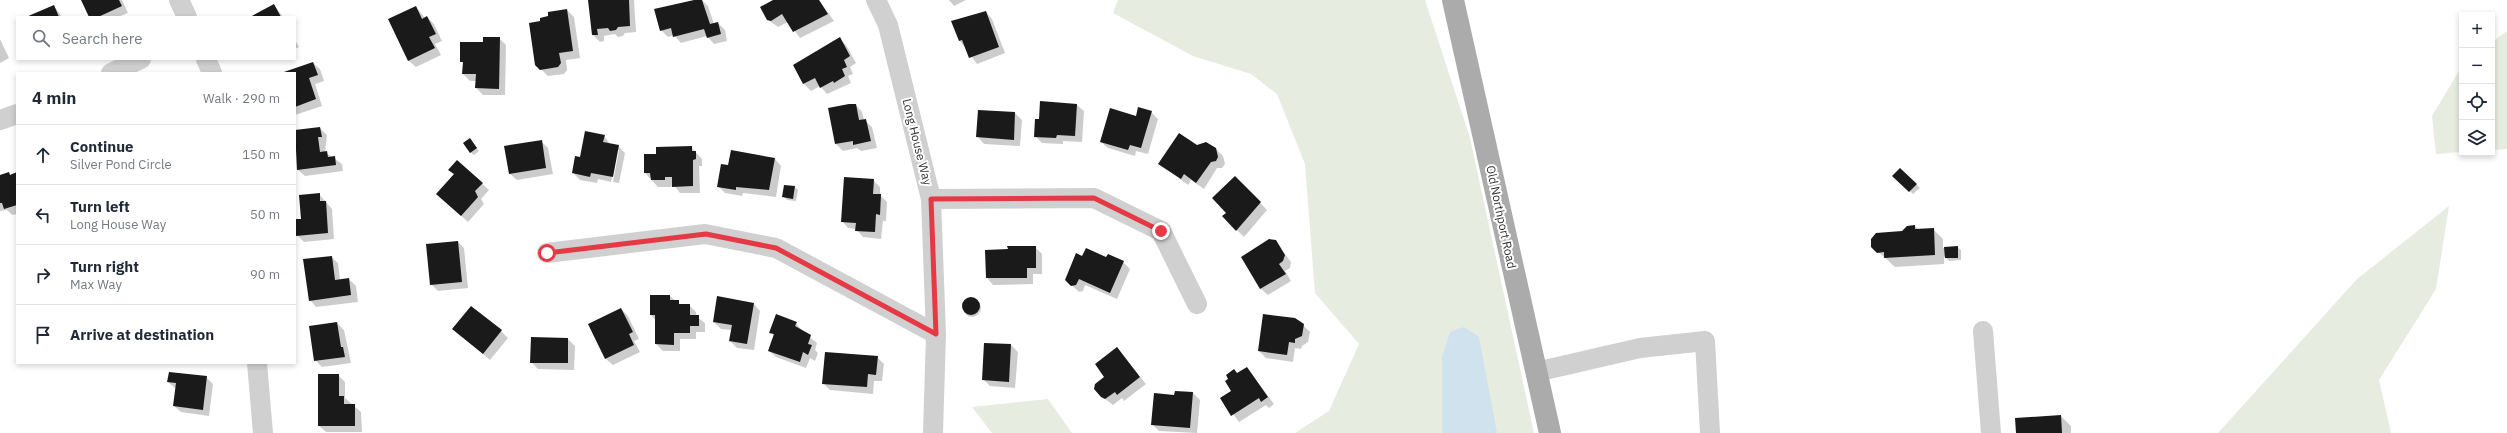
<!DOCTYPE html>
<meta charset="utf-8">
<style>
:root{--surface:#fff;--page:#f2f2f3;--text:#1f2937;--muted:#747a83;--line:#e0e1e3}
body{margin:0;font-family:"IBM Plex Sans",sans-serif;background:var(--page);color:var(--text)}
.controls{position:absolute;right:12px;top:12px;display:grid;overflow:hidden;border-radius:0px;box-shadow:0 2px 6px #0003}
.controls button{width:36px;height:36px;display:grid;place-items:center;padding:0;border:0;border-bottom:1px solid var(--line);background:var(--surface);color:var(--text);font:20px sans-serif}
.stop{position:absolute;width:12px;height:12px;margin:-9px;border:3px solid #e63946;border-radius:50%;background:#fff}
.stop.end{background:#e63946;border-color:#fff;box-shadow:0 1px 4px #0008}
.list{margin:0;padding:0;list-style:none}
h2{display:flex;justify-content:space-between;align-items:center;height:52px;margin:0;padding:0 16px;font-size:17px}
h2 small{font-size:13px;font-weight:400;color:var(--muted)}
.list li{display:grid;grid-template-columns:26px 1fr auto;gap:12px;align-items:center;box-sizing:border-box;height:60px;padding:0 16px;border-top:1px solid var(--line)}
.list b{display:block;font-size:15px;white-space:nowrap}
.list p{margin:0;font-size:13px;white-space:nowrap;color:var(--muted)}
.list em{font-size:13px;font-style:normal;color:var(--muted)}
.icon{flex:none;width:22px;height:22px;fill:none;stroke:currentColor;stroke-width:2;stroke-linecap:round;stroke-linejoin:round}
.map{position:relative;flex:none;width:2507px;height:433px;overflow:hidden}
.search{position:absolute;background:var(--surface);box-shadow:0 2px 6px #0003;left:16px;top:16px;width:280px;height:44px;display:flex;align-items:center;gap:10px;box-sizing:border-box;padding:0 14px;border-radius:0px;color:var(--muted);font-size:15px}
.panel{position:absolute;background:var(--surface);box-shadow:0 2px 6px #0003;left:16px;top:72px;width:280px;height:292px;border-radius:0px}
.map>svg:first-child{display:block}
.green{fill:#e6ecdf}
.water{fill:#cfe2ee}
.shadow{fill:#0003}
.building{fill:#1a1a1a}
.lines{fill:none;stroke-linecap:round;stroke-linejoin:round}
.minor{stroke:#d0d0d0;stroke-width:20}
.major{stroke:#ababab;stroke-width:22}
.route{stroke:#e63946;stroke-width:5}
.labels{text-anchor:middle;stroke-width:4;stroke-linejoin:round;paint-order:stroke}
.street-label{font-size:12px;fill:#333;stroke:#fff}
</style>
<div class="map">
<svg width="2507" height="433" viewBox="0 0 2507 433">
<rect width="100%" height="100%" fill="#fff"/>
<path class="green" d="M1118,0h307l45,138 64,295h-239l34,-22 30,-67 -44,-51 -10,-129 -28,-70 -26,-20 -58,-18 -80,-43z
M2507,31v118l-15,1v-108z
M2462,66v86l-26,2 -4,-38z
M2449,206l-13,83 -57,91 12,53h-173l139,-154z
M1048,399l24,34h-80l-20,-26z"/>
<path class="water" d="M1464,327l15,10 18,96h-55v-76l8,-25z"/>
<path class="shadow" d="M82,0h40l6,13 -10,4h-28z
M598,0h36l2,32 -11,1 -2,3 -5,1 -3,-3 -11,2v5l-4,1 -7,-7z
M698,0h4l6,6 6,18 4,-1 7,7 2,11 -13,3 -7,-8 -26,7 -7,-8 -6,2 -7,-7z
M775,0h44l15,21 -34,17 -12,-16 -10,5 -11,-8z
M949,0h17l-12,6z
M274,5l9,12h-30z
M54,6l8,11h-33z
M416,7l9,11 2,-1 7,7 8,17 -7,3 6,11 -25,12 -7,-6 -20,-41z
M567,10l7,7 6,41 -14,2 1,10 -3,4 -16,2 -7,-7z
M986,12l6,7 13,34 -28,11 -17,-23z
M499,38l7,7 -1,50h-22l-7,-7v-7h-6l-7,-7 1,-10 -3,-3 23,-18z
M839,38l7,7 10,18 -6,4 3,7 -5,2 3,7 -24,11 -7,-8 -9,5 -7,-7 -10,-19z
M0,39l9,19 -9,5z
M295,40l4,7 -4,2z
M313,63l7,6 4,12 -9,3 7,22 -27,9v-42h-12z
M856,105l6,7 2,8 8,7 5,21 -16,3 -4,-3 -14,3 -7,-7 -7,-35z
M1077,105l7,6 -2,31 -19,-1v3l-21,-1 -7,-7 5,-16z
M1151,112l7,7 -10,35 -12,-3 -1,5 -27,-8 -7,-6 36,-25z
M1015,113l7,7 -2,26 -36,-2 -6,-7z
M320,128l7,7 -2,17 17,12 1,7 -38,5 -7,-6 -3,-38z
M604,136l6,8 8,2 7,7 -6,30 -6,-1 6,-32h-2l-6,32 -13,-3 -1,4 -17,-3 -7,-7 8,-15z
M541,141l7,7 5,26 -36,6 -7,-6z
M473,143l6,8 -5,4 -4,-3z
M1197,146l19,3 7,7 2,8 -3,4h-5l-13,21 -13,-9 -3,5 -28,-21z
M691,147l11,12v7h-3l1,27h-20l-7,-9 -2,3h-13l-13,-14v-18h12z
M775,159l6,7 -5,31 -33,-4 -1,3 -17,-3 -7,-7 10,-19z
M457,161l32,29 -8,9 3,5 -16,18 -24,-22 11,-25z
M1900,169l20,19 -7,6 -19,-18z
M17,173v41l-5,1 -5,-5 -7,1v-34z
M1235,177l32,33 -23,27 -21,-21 4,-3z
M873,180l7,7v8l7,7 -1,19h-3l-2,18 -18,-2 -7,-8 -8,-1 -6,-7z
M795,187l3,3 -2,11 -9,-1 -4,-4z
M319,194l13,15 2,30 -30,3 -7,-7 5,-15z
M1915,226l4,4 14,-1 10,10v9l14,-1 4,3v10l-12,1 -5,-5v8l-49,3 -23,-21z
M1275,241l16,21 -1,6 -5,3 6,10 -23,14 -7,-6 -18,-32z
M458,242l6,6 4,40 -30,3 -7,-7z
M1035,247l7,7v20h-9v10l-40,1 -6,-7 22,-28z
M1108,256l15,6 7,7 -13,30 -32,-14 -2,6 -4,1 -13,-12 16,-23 25,2z
M331,257l7,6 2,17 9,-1 7,7 2,16 -42,5 -6,-7z
M670,296l11,9h8l7,7v4l9,7v9h-9v7h-16v12h-17l-7,-7v-23l-5,-6z
M963 308a9 9 0 1 1 18 0a9 9 0 1 1-18 0Z
M754,304l6,7 -6,39 -17,-2 -7,-7 2,-11 -11,-1 -7,-7z
M621,309l7,7 11,23 -5,2 6,11 -27,13 -7,-6 -17,-34z
M337,323l7,7 7,33 -29,4 -7,-7z
M796,323l6,8 15,12 -2,7 3,3 -3,8 -5,-3 -4,10 -30,-11 -7,-6 5,-15 -4,-4z
M1303,325l7,7 -2,10 -6,4 -1,3 -6,-1 -2,14 -27,-4 -7,-7z
M454,329l47,2 7,7 -18,22z
M568,339l7,7 -1,24 -36,-1 -7,-7z
M985,344l26,1 7,7 -3,36 -25,-2 -7,-7z
M1117,348l29,36 -22,17 -2,-3 -9,7 -12,-9 5,-19z
M839,353l38,4 7,7 -2,17h-8l-1,13 -43,-4 -7,-7z
M1247,368l27,36 -5,4 -3,-3 -27,17 -18,-24 12,-7 5,-17z
M338,375l7,7v16l16,14 1,20h-36l-7,-6z
M206,377l7,7 -4,32 -28,-4 -7,-6 2,-17 -8,-7z
M1193,393l7,7 -3,33 -38,-2 -7,-7 23,-28z
M2061,416l10,10v7h-54z"/>
<path class="building" d="M81,0h38l3,6 -24,11h-9z
M588,0h41l1,26 -12,1 -2,3 -6,1 -2,-3 -11,1 1,6h-6z
M694,0h8l8,24 8,-2 3,12 -14,4 -3,-9 -31,8 -2,-9 -11,3 -6,-22z
M773,0h46l9,14 -35,18 -11,-18 -11,7 -4,-1 -7,-13z
M274,4l7,13h-31z
M54,5l5,12h-33z
M416,6l6,13 5,-3 9,18 -7,3 6,11 -27,13 -20,-42z
M567,9l6,42 -14,2 2,10 -3,4 -18,3 -5,-5 -6,-42 11,-2v-3l8,-2v-4z
M986,11l13,36 -30,11 -7,-18 -3,1 -8,-20z
M483,37h17l-1,52 -24,-1 1,-14h-14l1,-12h-3v-20h23z
M840,37l10,19 -6,4 3,7 -5,2 3,7 -11,7 -1,-2 -13,7 -5,-10 -12,6 -10,-19z
M313,62l5,13 -9,3 7,21 -21,8v-34h-14z
M1040,101l37,3 -2,32 -18,-1 -1,3 -22,-1 1,-18h4z
M849,104h7l3,16 7,-1 5,22 -18,4v-4l-18,3 -7,-36z
M1138,107l14,4 -11,37 -11,-3 -2,5 -28,-8 10,-34 26,8z
M978,110l37,2 -1,28 -38,-3z
M320,127l2,10h-4l2,15 7,-1 1,6 7,-1 1,9 -39,5 -2,-40z
M585,131l20,4 -2,7 16,3 -6,32 -22,-4 -1,4 -18,-4 3,-17 5,1z
M1179,133l18,12 9,-3 10,6 2,9 -2,4 -5,1 -15,21 -12,-9 -3,5 -23,-15z
M470,138l7,10 -7,5 -7,-10z
M542,140l4,28 -37,6 -5,-28z
M692,146v5h4v8l-3,1v26l-21,1v-10h-7v3h-14l-1,-7h-6v-19h12v-7z
M731,150l44,8 -6,32 -33,-3v3l-19,-3 4,-23 7,1z
M457,160l26,23 -8,8 3,6 -17,19 -25,-22 18,-20 -6,-4z
M1900,168l17,16 -8,8 -17,-16z
M9,172l1,3 7,-3v33l-13,4 -2,-6h-2v-28z
M1235,176l26,26 -25,29 -14,-15 4,-3 -14,-15z
M844,177l30,2 -1,15h8l-1,21 -4,-1 -1,18 -20,-1 1,-8 -15,-1z
M784,185l11,1 -2,13 -11,-2z
M320,193v8h6l2,32 -32,3 -1,-17h6l-2,-24z
M1915,225v4l19,-1 1,27 -51,3v-6l-7,1 -6,-6v-8l5,-6 26,-2 5,-5z
M1269,239l7,1 9,15 -2,6 -4,3 7,10 -26,15 -19,-32z
M458,241l4,41 -32,3 -4,-41z
M1007,246h29v22h-9v10h-41l-1,-28 23,-1z
M1958,246v12h-13l-1,-11z
M1086,248l20,9 2,-3 16,7 -14,32 -31,-14 -3,6 -5,1 -6,-6 11,-27 6,3z
M332,256l3,24 14,-2 2,17 -42,6 -6,-42z
M650,295h20v5h9v4h11v11h9v11h-9v7h-16v12l-19,-1v-29h-5z
M717,296l37,7 -7,41 -18,-3 3,-16 -19,-3z
M962 306a9 9 0 1 1 18 0a9 9 0 1 1-18 0Z
M471,306l31,24 -19,24 -31,-25z
M621,308l12,24 -4,2 5,11 -29,14 -17,-35z
M776,314l21,8 -2,4 16,9 -3,9 4,1 -4,10 -5,-3 -3,10 -32,-11 6,-17 -5,-1z
M1263,314l32,4 9,6 -2,12 -7,3v4l-6,-1 -2,13 -29,-4z
M337,322l4,25h2l2,10 -31,4 -5,-35z
M531,337l37,1v25h-38z
M984,343l27,1 -2,38 -27,-2z
M1117,347l23,30 -23,18 -2,-3 -10,7 -4,-2 -7,-8 1,-5 9,-7 -9,-13z
M825,352l53,4 -2,19 -8,-1 -1,13 -45,-3z
M1247,367l21,30 -7,5 -2,-4 -28,18 -11,-18 11,-7 -6,-10 3,-2 -2,-4 8,-6 3,4z
M169,372l38,4 -4,34 -30,-4 3,-23 -9,-1z
M318,374h21v22h5v8h11v22h-37z
M1175,391l18,1 -3,36 -39,-3 3,-32 20,2z
M2061,415l1,18h-46l-1,-15z"/>
<g class="lines">
<path class="minor" d="M179,0l8,17
M876,0l12,25 43,174 5,135 -3,99
M206,59l6,14
M111,73l30,-14
M0,120l17,-6
M931,199l163,-1 67,33 36,73
M547,253l158,-19 71,14 160,86
M1983,331l8,102
M257,363l6,70
M1536,372l104,-24 65,-7 5,92"/>
<path class="major" d="M1453,0l97,433"/>
</g>
<g class="lines">
<path class="route" d="M547,253l159,-19 70,14 160,86 -5,-135 163,-1 67,33"/>
</g>
<g class="labels">
<g class="street-label">
<text transform="translate(917 142) rotate(76)" y="4">Long House Way</text>
<text transform="translate(1501 217) rotate(78)" y="4">Old Northport Road</text>
</g>
</g>
</svg>
<div class="controls">
<button>+</button>
<button>−</button>
<button><svg class="icon" aria-label="locate" viewBox="0 0 24 24"><circle cx="12" cy="12" r="6"/><path d="M12 2v4M12 18v4M2 12h4M18 12h4"/></svg></button>
<button><svg class="icon" aria-label="layers" viewBox="0 0 24 24"><path d="M12 4l9 5-9 5-9-5zM3 14l9 5 9-5"/></svg></button>
</div>
<div class="stop" style="left:547px;top:253px"></div>
<div class="stop end" style="left:1161px;top:231px"></div>
<div class="search"><svg class="icon" aria-label="search" viewBox="0 0 24 24"><circle cx="10" cy="10" r="6"/><path d="M15 15l6 6"/></svg>Search here</div>
<section class="panel">
<h2>4 min<small>Walk · 290 m</small></h2>
<ul class="list">
<li><svg class="icon" aria-label="ahead" viewBox="0 0 24 24"><path d="M12 20V5M6 11l6-6 6 6"/></svg><div><b>Continue</b><p>Silver Pond Circle</p></div><em>150 m</em></li>
<li><svg class="icon" aria-label="left" viewBox="0 0 24 24"><path d="M17 20v-9H6M10 6l-5 5 5 5"/></svg><div><b>Turn left</b><p>Long House Way</p></div><em>50 m</em></li>
<li><svg class="icon" aria-label="right" viewBox="0 0 24 24"><path d="M7 20v-9h11M14 6l5 5-5 5"/></svg><div><b>Turn right</b><p>Max Way</p></div><em>90 m</em></li>
<li><svg class="icon" aria-label="arrive" viewBox="0 0 24 24"><path d="M6 21V4h12l-3 4 3 4H6"/></svg><div><b>Arrive at destination</b></div></li>
</ul>
</section>
</div>
